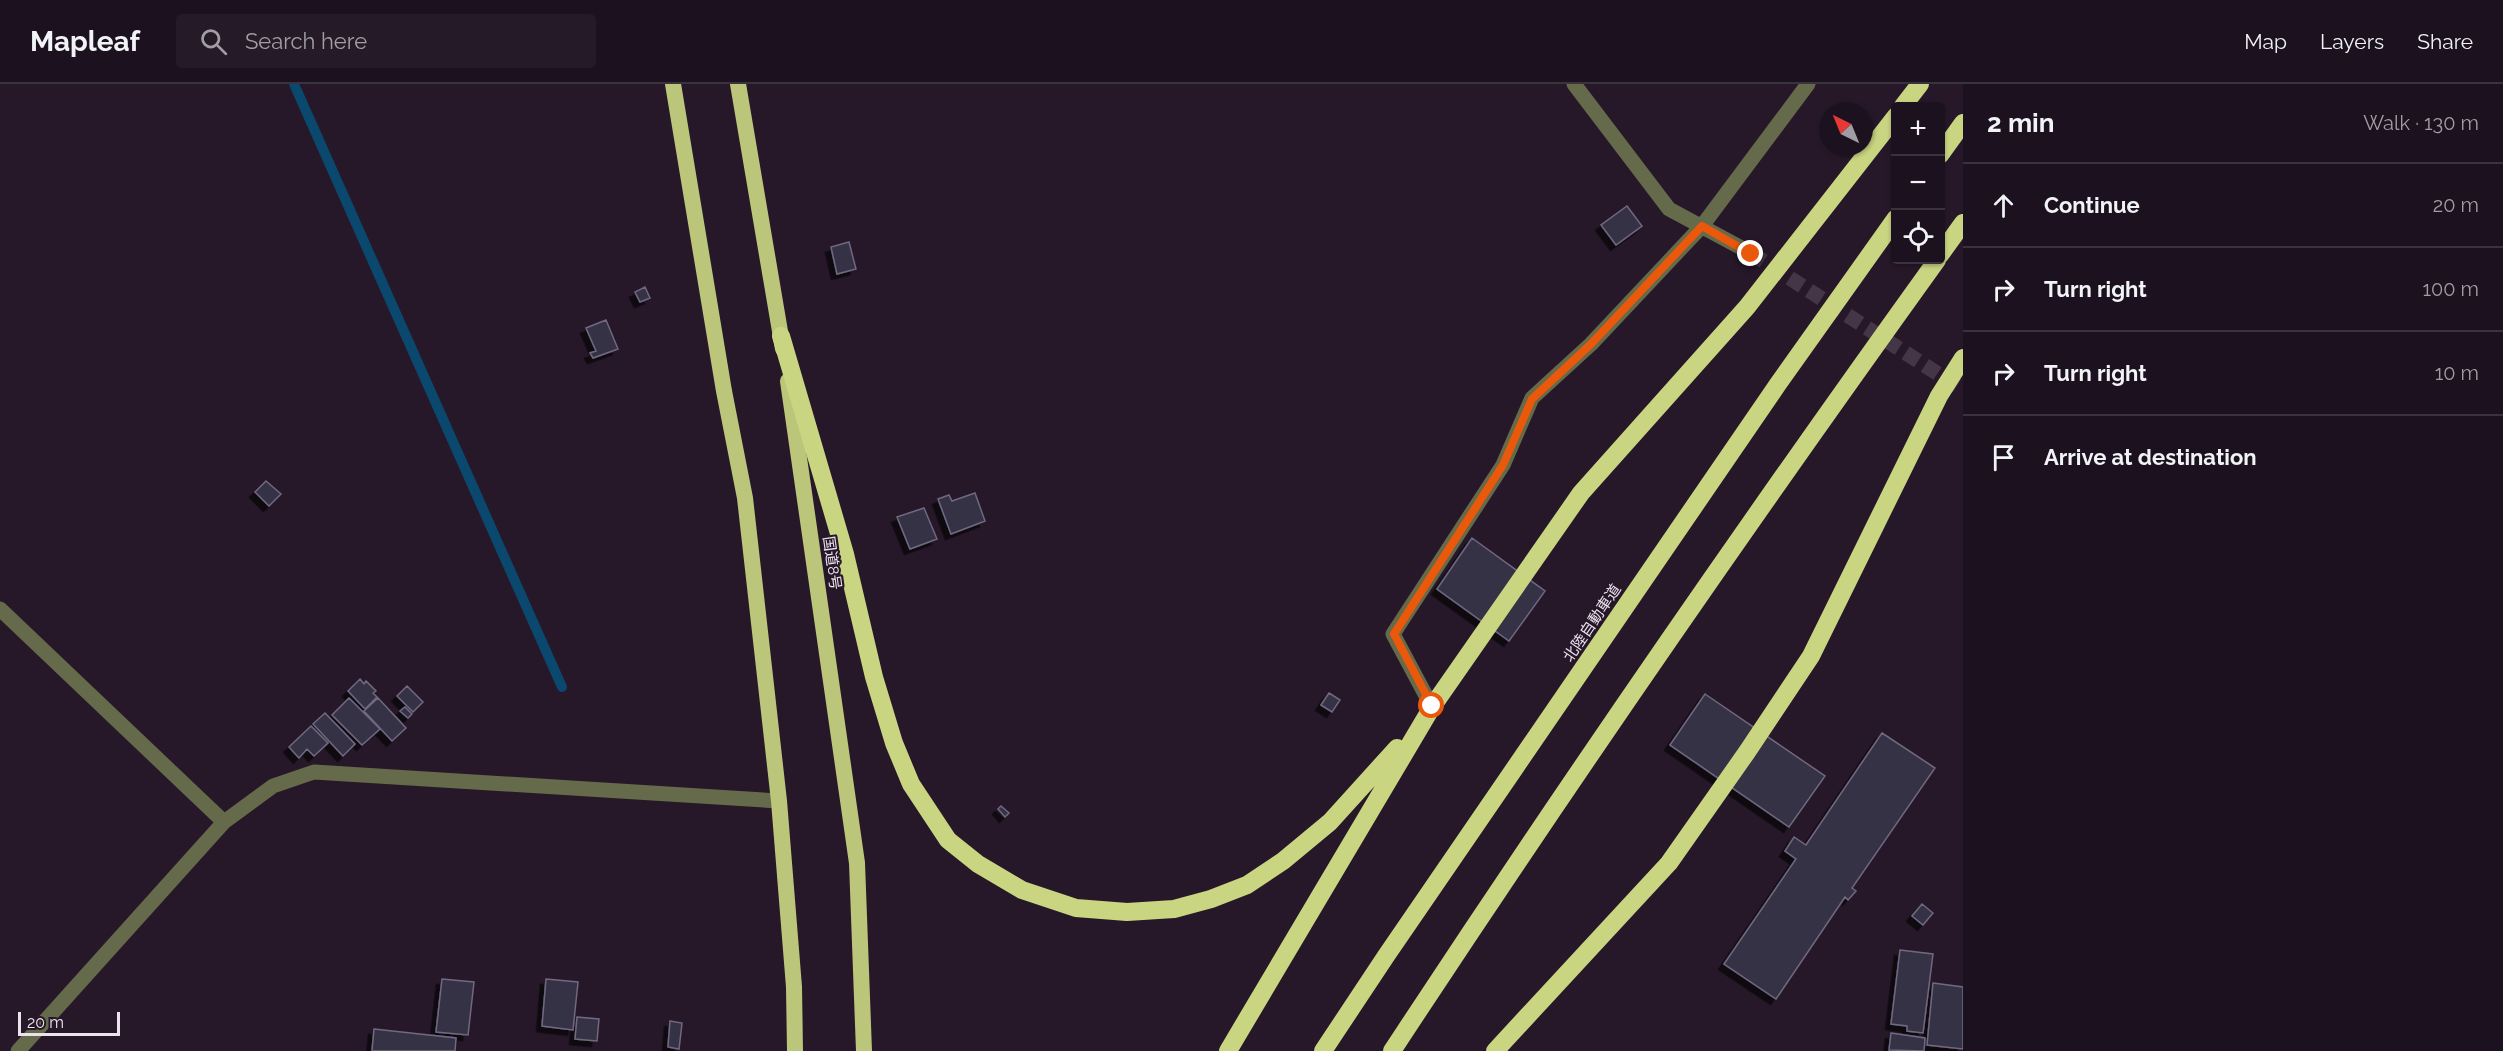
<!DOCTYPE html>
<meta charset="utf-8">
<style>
:root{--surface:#1c121f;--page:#251b28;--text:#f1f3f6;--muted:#a09ea4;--line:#3a323d}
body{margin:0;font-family:Raleway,"Noto Sans JP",sans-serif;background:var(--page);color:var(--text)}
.controls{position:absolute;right:18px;top:18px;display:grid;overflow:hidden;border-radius:6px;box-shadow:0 2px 4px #0004}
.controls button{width:54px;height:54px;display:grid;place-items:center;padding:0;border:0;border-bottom:2px solid var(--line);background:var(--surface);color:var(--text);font:30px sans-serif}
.compass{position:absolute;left:1819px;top:18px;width:54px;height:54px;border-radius:50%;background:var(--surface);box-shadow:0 2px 4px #0004;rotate:317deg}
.scale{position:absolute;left:18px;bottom:15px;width:102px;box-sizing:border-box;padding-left:6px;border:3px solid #ece2ed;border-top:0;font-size:16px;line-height:21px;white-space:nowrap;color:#ece2ed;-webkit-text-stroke:4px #261829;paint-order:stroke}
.stop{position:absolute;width:18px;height:18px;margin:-14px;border:4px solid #ea580c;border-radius:50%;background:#fff}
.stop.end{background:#ea580c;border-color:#fff;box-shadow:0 2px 6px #0008}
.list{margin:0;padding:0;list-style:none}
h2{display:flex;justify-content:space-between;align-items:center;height:78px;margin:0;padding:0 24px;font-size:26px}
h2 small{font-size:20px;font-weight:400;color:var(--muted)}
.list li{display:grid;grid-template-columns:39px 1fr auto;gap:18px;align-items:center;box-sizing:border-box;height:84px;padding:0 24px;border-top:2px solid var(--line)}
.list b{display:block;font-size:22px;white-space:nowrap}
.list em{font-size:20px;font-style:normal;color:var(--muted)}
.icon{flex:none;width:33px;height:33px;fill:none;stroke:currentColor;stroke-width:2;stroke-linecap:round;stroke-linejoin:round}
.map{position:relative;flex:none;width:1963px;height:967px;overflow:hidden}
header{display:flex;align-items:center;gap:36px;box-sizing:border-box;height:84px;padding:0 30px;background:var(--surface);border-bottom:2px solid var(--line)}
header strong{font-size:28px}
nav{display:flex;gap:33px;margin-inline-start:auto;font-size:21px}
.search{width:420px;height:54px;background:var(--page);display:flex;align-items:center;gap:15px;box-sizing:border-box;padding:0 21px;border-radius:6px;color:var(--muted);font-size:22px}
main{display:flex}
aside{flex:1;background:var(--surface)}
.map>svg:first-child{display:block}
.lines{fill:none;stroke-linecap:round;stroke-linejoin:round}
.stream{stroke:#0b486d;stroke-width:10}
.building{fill:#363045;stroke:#6f6980;stroke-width:1.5;filter:url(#shadow)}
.minor-tunnel{stroke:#443646;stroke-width:15;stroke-dasharray:15 8;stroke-linecap:butt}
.minor{stroke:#656a4a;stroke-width:15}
.trunk{stroke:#bcc67a;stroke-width:16}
.motorway{stroke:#cad582;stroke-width:18}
.route{stroke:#ea580c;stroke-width:8}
.labels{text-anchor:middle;stroke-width:4.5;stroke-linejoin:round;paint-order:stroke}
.street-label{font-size:15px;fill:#ece2ed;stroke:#261829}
</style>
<header>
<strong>Mapleaf</strong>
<div class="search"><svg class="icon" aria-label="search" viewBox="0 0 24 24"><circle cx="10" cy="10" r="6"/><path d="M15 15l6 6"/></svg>Search here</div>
<nav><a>Map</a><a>Layers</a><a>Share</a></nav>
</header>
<main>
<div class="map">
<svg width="1963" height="967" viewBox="0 0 1963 967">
<defs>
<filter id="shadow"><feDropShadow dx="-5.5" dy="5.5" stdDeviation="0" flood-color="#0009"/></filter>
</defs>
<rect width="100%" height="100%" fill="#261829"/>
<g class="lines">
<path class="stream" d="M294,0l268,603"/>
</g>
<path class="building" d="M1627,122l15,20 -26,19 -15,-20z
M849,158l7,27 -19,5 -6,-27z
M645,203l5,11 -10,4 -5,-10z
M606,236l12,29 -25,9 -3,-5 6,-2 -10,-23z
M266,397l15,13 -12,12 -14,-14z
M975,409l10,28 -34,13 -13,-35 11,-4 3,6z
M924,424l13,31 -27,10 -13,-32z
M1472,454l73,53 -36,50 -72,-52z
M360,595l4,5 2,-3 10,10 -3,2 4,4 -12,12 -17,-18z
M407,602l16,16 -10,10 -16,-16z
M1329,609l11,7 -8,12 -11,-7z
M1705,610l120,82 -36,51 -119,-82z
M349,614l31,31 -18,16 -30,-30z
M378,614l28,30 -14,13 -28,-30z
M405,623l7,7 -4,4 -8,-7z
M325,629l30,31 -12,12 -30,-32z
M311,642l17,17 -14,13 -7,-7 -8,9 -10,-11z
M1882,649l53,35 -83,120 4,3 -8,9 -3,-3 -69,102 -52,-35 72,-105 -11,-8 9,-14 12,8z
M1001,722l8,7 -4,4 -7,-8z
M1922,820l11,9 -10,12 -11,-9z
M1900,866l33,4 -10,79 -16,-2v-5l-16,-2z
M442,895l32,3 -6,53 -32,-3z
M546,895l32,3 -5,48 -31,-4z
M1933,899l30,4v62l-36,-4z
M577,933l22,2 -2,22 -22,-2z
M670,937l12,2 -3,26 -11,-2z
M374,945l82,9 -1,13h-83z
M1891,949l34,5 -1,13 -35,-1z"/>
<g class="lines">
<path class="minor-tunnel" d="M1751,169l212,137"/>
<path class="minor" d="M1574,0l95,125 82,44
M0,525l224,213
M1432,623l-39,-73 110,-169 29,-67 59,-54 111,-118 106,-142
M18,967l206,-229 49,-36 41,-14 465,29"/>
<path class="trunk" d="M673,0l51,307 21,107 34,303 15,186 1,64
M738,0l45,265
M788,297l69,482 7,188"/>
<path class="motorway" d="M1903,22l17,-22
M1940,71l23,-32
M1940,171l23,-32
M781,252l64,218 29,123 20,66 17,41 37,56 30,24 44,26 54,18 51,4 47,-3 37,-10 36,-14 36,-24 47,-39 67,-74
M1228,967l204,-344 149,-214 166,-186 149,-191
M1323,967l63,-95 392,-572 118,-166
M1392,967c176,-268 358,-531 545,-791
M1495,967l174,-188 78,-111 64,-96 128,-260 24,-38"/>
</g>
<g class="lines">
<path class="route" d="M1432,622l-38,-72 109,-169 29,-66 59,-55 111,-118 49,28"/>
</g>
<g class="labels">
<g class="street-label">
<text transform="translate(832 479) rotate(82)" y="5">国道8号</text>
<text transform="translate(1592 539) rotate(-56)" y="5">北陸自動車道</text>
</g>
</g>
</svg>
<div class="controls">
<button>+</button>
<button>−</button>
<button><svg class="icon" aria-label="locate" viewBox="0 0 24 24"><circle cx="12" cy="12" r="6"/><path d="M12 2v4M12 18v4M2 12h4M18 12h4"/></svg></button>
</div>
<svg class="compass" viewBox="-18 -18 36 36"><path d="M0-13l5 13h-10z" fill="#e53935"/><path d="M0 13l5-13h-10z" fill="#a09ea4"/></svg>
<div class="scale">20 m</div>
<div class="stop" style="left:1432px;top:622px"></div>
<div class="stop end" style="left:1751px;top:170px"></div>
</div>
<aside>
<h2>2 min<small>Walk · 130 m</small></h2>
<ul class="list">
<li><svg class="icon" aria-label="ahead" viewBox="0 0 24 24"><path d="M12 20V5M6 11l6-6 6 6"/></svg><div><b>Continue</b></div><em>20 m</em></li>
<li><svg class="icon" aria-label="right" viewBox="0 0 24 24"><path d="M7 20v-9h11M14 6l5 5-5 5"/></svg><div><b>Turn right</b></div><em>100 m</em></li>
<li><svg class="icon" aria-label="right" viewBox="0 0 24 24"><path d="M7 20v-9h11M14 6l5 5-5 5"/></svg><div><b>Turn right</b></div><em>10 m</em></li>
<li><svg class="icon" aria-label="arrive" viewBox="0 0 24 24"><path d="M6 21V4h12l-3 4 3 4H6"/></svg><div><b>Arrive at destination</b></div></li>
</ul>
</aside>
</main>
